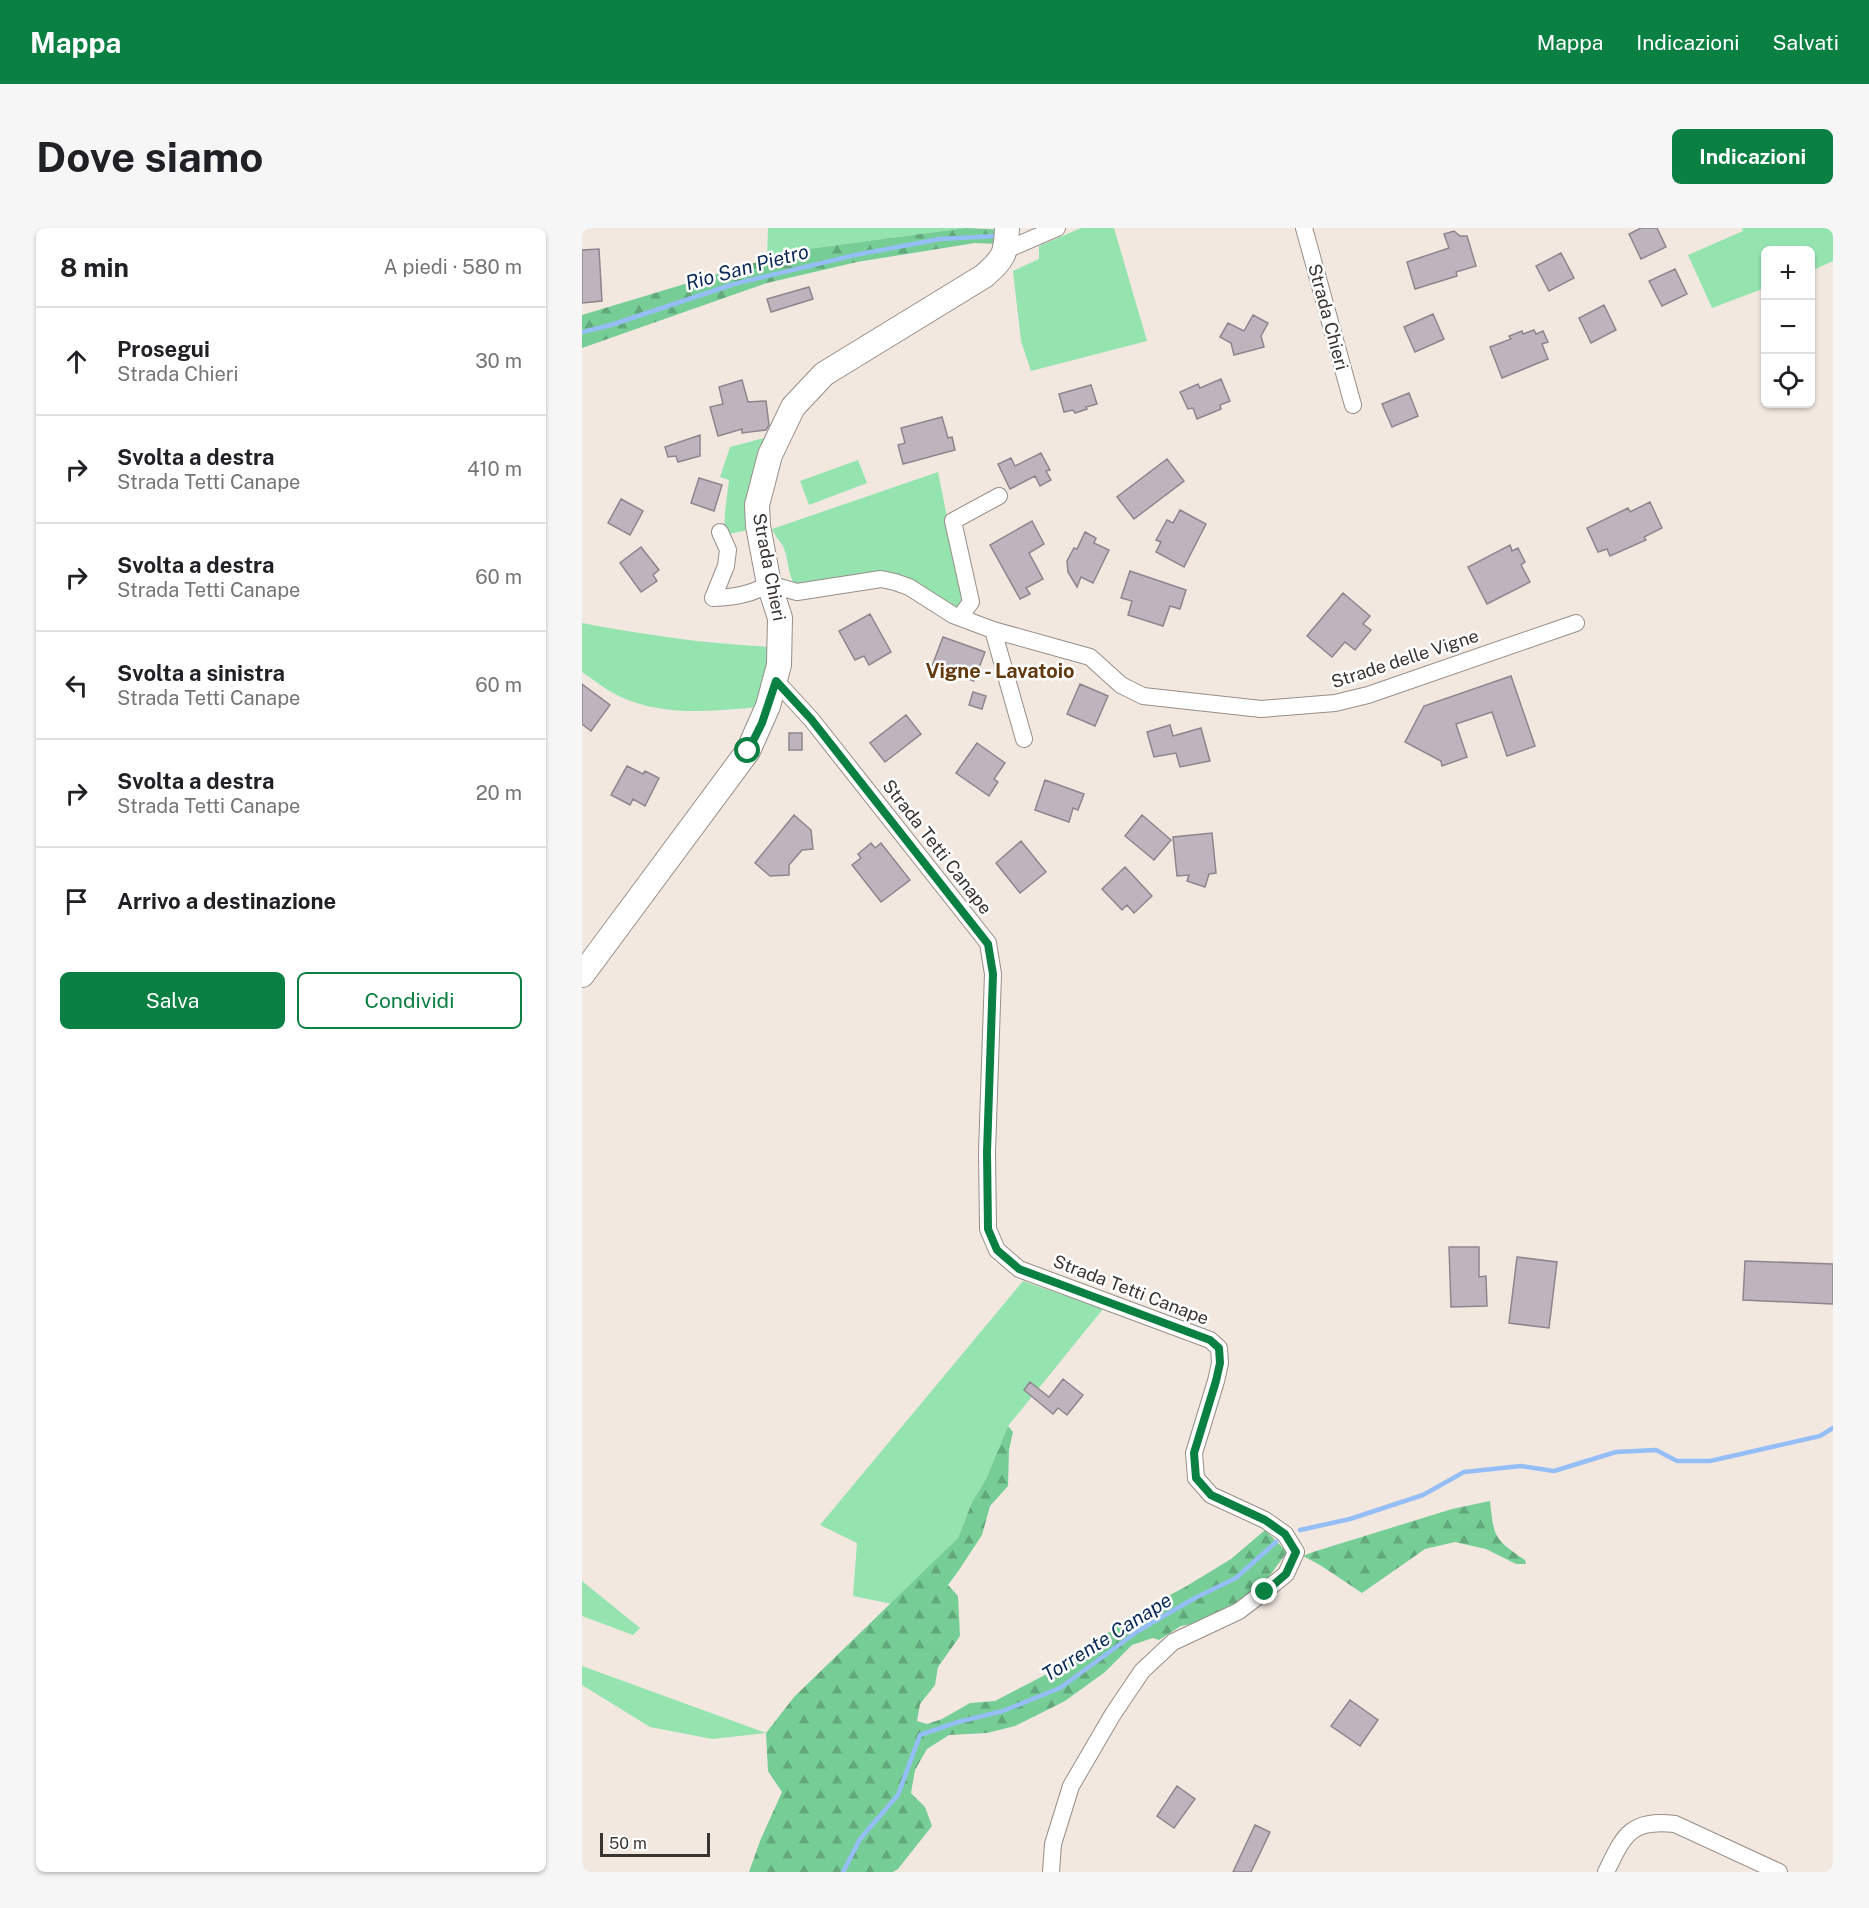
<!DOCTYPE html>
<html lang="it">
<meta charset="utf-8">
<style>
:root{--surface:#fff;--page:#f6f6f6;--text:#202124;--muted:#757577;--line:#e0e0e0;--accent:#0b8043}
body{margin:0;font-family:"Public Sans",sans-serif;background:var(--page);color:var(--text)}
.controls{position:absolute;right:18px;top:18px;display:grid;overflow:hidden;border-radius:9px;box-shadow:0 2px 4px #0004}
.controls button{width:54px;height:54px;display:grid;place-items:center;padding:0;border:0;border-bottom:2px solid var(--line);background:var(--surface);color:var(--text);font:30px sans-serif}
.scale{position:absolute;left:18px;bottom:15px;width:110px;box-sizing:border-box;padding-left:6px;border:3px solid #383431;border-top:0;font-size:16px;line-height:21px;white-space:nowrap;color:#383431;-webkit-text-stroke:4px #fff;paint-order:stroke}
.stop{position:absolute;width:18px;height:18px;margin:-14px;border:4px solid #0b8043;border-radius:50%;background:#fff}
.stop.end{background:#0b8043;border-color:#fff;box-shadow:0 2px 6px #0008}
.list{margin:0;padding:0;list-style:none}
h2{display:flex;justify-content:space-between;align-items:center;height:78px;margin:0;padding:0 24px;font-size:26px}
h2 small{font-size:20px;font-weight:400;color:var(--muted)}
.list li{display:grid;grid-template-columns:39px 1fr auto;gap:18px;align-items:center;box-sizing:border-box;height:108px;padding:0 24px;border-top:2px solid var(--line)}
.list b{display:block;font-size:22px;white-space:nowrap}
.list p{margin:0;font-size:20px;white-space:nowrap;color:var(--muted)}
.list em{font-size:20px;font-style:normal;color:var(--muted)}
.actions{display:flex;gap:12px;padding:18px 24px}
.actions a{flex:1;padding:14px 0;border:2px solid var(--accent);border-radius:9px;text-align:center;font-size:21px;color:var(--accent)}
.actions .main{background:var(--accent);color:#fff}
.icon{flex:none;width:33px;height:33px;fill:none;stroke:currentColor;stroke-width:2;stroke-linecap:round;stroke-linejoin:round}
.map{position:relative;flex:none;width:1251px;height:1644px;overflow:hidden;border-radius:9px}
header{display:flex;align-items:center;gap:36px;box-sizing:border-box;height:84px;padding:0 30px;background:var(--accent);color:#fff}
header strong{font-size:28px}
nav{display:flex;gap:33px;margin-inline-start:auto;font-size:21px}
.intro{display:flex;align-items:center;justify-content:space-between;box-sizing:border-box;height:144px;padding:0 36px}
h1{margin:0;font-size:42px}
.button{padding:15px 27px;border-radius:9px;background:var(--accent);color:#fff;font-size:21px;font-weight:700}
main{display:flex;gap:36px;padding:0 36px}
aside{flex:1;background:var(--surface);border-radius:9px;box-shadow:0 2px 4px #0004}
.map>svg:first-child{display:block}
.grass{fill:#95e4b0}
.forest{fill:url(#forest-firs)}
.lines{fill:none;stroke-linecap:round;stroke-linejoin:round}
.stream{stroke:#95bdf6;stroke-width:4.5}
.building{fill:#bdb4bd;stroke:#8e858e;stroke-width:1.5}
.minor-casing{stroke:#988e87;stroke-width:18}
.secondary-casing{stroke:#988e87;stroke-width:26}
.minor{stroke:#fff;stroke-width:16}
.secondary{stroke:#fff;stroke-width:24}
.route{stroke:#0b8043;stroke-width:8}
.labels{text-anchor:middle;stroke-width:5;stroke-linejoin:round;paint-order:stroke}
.street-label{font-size:18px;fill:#383431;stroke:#fff}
.water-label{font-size:20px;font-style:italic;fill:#092a56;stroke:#fff}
.neighbourhood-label{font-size:20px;font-weight:bold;fill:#623a0e;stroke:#fff}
</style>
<header>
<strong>Mappa</strong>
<nav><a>Mappa</a><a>Indicazioni</a><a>Salvati</a></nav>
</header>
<div class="intro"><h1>Dove siamo</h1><a class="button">Indicazioni</a></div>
<main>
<aside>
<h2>8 min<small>A piedi · 580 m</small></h2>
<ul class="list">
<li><svg class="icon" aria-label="ahead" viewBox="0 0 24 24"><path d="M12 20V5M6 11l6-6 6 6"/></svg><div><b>Prosegui</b><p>Strada Chieri</p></div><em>30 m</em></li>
<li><svg class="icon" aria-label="right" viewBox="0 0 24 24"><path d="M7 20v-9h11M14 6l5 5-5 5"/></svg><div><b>Svolta a destra</b><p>Strada Tetti Canape</p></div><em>410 m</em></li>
<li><svg class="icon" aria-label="right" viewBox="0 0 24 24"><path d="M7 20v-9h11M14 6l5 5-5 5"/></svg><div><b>Svolta a destra</b><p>Strada Tetti Canape</p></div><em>60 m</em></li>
<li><svg class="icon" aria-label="left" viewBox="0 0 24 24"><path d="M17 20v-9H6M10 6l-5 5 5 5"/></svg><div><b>Svolta a sinistra</b><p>Strada Tetti Canape</p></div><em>60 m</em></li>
<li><svg class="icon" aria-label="right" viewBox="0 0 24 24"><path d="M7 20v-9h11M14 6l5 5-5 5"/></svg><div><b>Svolta a destra</b><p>Strada Tetti Canape</p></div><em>20 m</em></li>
<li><svg class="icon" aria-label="arrive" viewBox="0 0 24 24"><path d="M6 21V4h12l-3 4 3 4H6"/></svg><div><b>Arrivo a destinazione</b></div></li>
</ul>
<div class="actions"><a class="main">Salva</a><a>Condividi</a></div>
</aside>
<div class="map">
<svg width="1251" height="1644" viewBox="0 0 1251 1644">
<defs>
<pattern id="forest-firs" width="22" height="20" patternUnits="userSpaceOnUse" patternTransform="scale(1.5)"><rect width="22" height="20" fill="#76ce96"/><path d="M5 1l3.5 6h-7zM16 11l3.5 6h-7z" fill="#62a87b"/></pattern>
</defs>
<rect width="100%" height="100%" fill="#f2e8e0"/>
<path class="grass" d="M186,0h197l-150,20 -48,11z
M499,0h33l33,113 -116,30 -10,-30 -8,-70 26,-12v-13z
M1160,0h91v33l-22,10 -1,-21h-44l-1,38 -53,20 -24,-53 55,-24z
M186,209c-9,28 -29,64 -20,93l-24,5 1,-23 4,-32 -9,-3 10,-30z
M276,232l9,23 -58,22 -9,-24z
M356,244l26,130 -6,7 -51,-28 -112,4c-8,-12 -6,-26 -12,-39 -4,-6 -8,-10 -11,-17z
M0,395c63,12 126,21 191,24l-14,60c-47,4 -94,10 -138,-10 -14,-6 -27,-17 -39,-25z
M441,1053l80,28 -95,117 -22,53 -14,23 -14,36 -66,66 -39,-8 4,-53 -37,-18z
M0,1353l58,47 -7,7 -51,-19z
M0,1438l184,67 -54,6 -62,-12 -68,-42z"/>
<path class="forest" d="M383,0c13,0 23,2 36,1l-3,15 -23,-1 -118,19 -90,21 -185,65v-33l185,-56 48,-11z
M426,1198l5,6 -4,18 -1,36 -18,20 -8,29 -23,35 -11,15 10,11 2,40 -22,31 -3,18 -15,19 -3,17 10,3 15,-5 28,-16 25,-2 73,-38 61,-46 56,-30 46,-28 34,-29 22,22 -19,26 -28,23 -39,21 -20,4 -22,14 -6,-2 -21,7 -27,27 -40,29 -50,25 -28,7 -38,2 -22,14 -12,21 -4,23 14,14 7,19 -34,43 -5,3h-144l11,-31 22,-49 -14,-21 -2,-38 28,-36 164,-159 14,-36 14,-23z
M908,1273c4,37 4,38 35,59l1,4h-10l-30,-15 -31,-7 -30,7 -63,44 -42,-28 -17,-9 10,-4 139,-43z"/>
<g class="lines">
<path class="stream" d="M0,104l29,-7 123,-41 121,-29 85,-16 55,-3
M718,1302l50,-11 73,-24 41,-23 57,-6 33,5 62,-19 40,-2 21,11h33l110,-25 13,-8
M261,1644l17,-33 38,-44 22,-60 38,-13 45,-11 57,-23 78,-57 55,-32 43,-21 40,-36"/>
</g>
<path class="building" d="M1059,0h16l9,19 -25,12 -12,-25z
M872,3l6,5h7l9,30 -20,6 1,4 -42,13 -8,-27 42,-14 -5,-14z
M17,21l3,52 -20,2v-53z
M979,25l13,25 -25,13 -13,-25z
M1093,41l12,25 -25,12 -13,-25z
M227,59l4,12 -42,13 -4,-13z
M1022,77l12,25 -25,13 -12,-25z
M851,86l11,25 -29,13 -11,-25z
M671,87l15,8 -7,13 3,11 -30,8 -3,-12 -11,-6 8,-14 16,8z
M952,102l2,4 7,-3 5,11 -6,2 6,15 -46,19 -12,-31 21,-8 -2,-3 13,-5 1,3z
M639,151l9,22 -10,4 1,4 -24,10 -4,-11 -5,1 -8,-17 18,-8 2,4z
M160,152l6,22 18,-1 3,24 -3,5 -24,3v-4l-24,7 -8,-29 13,-3 -4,-17z
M509,157l6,19 -11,3 1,2 -12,4 -2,-3 -9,2 -5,-18z
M827,165l9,23 -26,11 -10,-23z
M360,189l6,21 4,-1 3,13 -52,14 -5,-19 7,-2 -4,-15z
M118,207v21l-22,6 -2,-6 -8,1 -3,-10z
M459,225l9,17 -4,1 5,9 -11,6 -5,-10 -25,13 -12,-25 13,-6 4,8z
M585,231l17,22 -50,38 -17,-22z
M117,250l23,7 -8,26 -23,-8z
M39,271l22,12 -13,24 -22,-12z
M1068,274l12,26 -18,9 2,3 -36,16 -3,-7 -9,3 -11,-24 41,-20 2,4z
M598,282l26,14 -22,43 -28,-15 5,-10 -5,-2 11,-20 6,3z
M450,293l12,23 -15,9 14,26 -17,9 4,6 -10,5 -30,-54z
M503,304l11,6 -2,5 15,7 -16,33 -12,-6 -4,10 -9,-15 -1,-11 7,-13 3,1z
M928,317l2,6 6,-3 7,14 -4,3 9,17 -43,22 -19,-37z
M59,319l18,23 -6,5 4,6 -16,11 -21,-29z
M548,343l56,19 -6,19 -10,-3 -7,20 -35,-11 4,-14 -11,-3z
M761,365l27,23 -7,8 8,6 -16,20 -10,-8 -13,15 -25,-21z
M288,386l21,38 -22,13 -5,-9 -9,4 -16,-29z
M361,409l42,15 -11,29 -42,-15z
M929,448l24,70 -28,10 -15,-44 -36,12 11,33 -25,9 -1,-5 -36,-19 19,-36z
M0,456l28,21 -19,26 -9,-7z
M498,456l28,12 -13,30 -28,-12z
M391,464l13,4 -4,13 -13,-4z
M324,487l15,19 -36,28 -15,-19z
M588,497l3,11 28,-8 9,33 -30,6 -4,-14 -22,4 -7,-25z
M207,505h13v17h-13z
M395,515l28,20 -11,16 4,3 -9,14 -33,-23z
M45,538l16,8 2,-3 14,7 -14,28 -12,-7 -3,6 -19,-10z
M463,552l39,14 -6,16 -5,-2 -4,14 -34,-12z
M212,587l17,15 2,19 -11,1 -13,15v10l-19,1 -15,-13z
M560,587l29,25 -17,20 -29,-24z
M630,605l4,40 -7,1 -4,13 -18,-6 2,-6 -12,1 -4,-39z
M439,613l25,31 -26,21 -24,-30z
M289,615l4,5 6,-5 29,37 -29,22 -29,-37 9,-7 -3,-4z
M543,639l27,29 -18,17 -7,-8 -5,5 -20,-21z
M867,1019h30v30l7,-1 1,30 -36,1z
M935,1029l40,5 -8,66 -40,-5z
M1163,1033l88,3v40l-90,-4z
M481,1151l20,16 -16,20 -9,-7 -5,6 -29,-24 6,-8 19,15z
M768,1472l28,20 -18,26 -29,-20z
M595,1558l18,13 -21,29 -17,-12z
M673,1597l15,7 -19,40h-18z"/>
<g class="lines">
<g class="minor-casing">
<path id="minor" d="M722,0l49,177
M424,22l51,-22
M138,304l8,18 -2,16 -13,32c21,-1 37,-3 56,-14l28,8 84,-13 14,3 14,5 44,28 40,15 97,27 31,28 22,11 118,13 74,-6 33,-8 208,-72
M378,389l11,-15 -18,-81 46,-25
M411,402l31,109
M194,453l35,38 177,224 5,31 -6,178 1,77 9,21 22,19 191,71 9,8 1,15 -4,18 -22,72 2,25 15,17 54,25 20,14 11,18 -10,22 -21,17 -26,20 -66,31 -31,29 -29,43 -42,72 -18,58 -2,28
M1024,1644c18,-37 24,-53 69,-48l104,48"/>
</g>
<g class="secondary-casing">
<path id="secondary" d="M0,747l166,-224 20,-45 11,-41 1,-47 -11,-34 -11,-58 -1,-21 13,-50 23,-48 31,-33 160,-98c20,-18 22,-21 23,-48"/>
</g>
<use href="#minor" class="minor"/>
<use href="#secondary" class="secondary"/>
</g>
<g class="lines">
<path class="route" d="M166,523l14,-28 14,-42 35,38 177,225 5,30 -6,178 1,77 9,21 22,19 191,71 9,8 1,15 -4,18 -22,72 2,25 15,17 54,25 20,14 11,18 -10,22 -21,18"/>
</g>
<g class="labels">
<g class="street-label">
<text transform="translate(746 89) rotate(75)" y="6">Strada Chieri</text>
<text transform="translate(187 339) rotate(79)" y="6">Strada Chieri</text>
<text transform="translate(823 431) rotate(-18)" y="6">Strade delle Vigne</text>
<text transform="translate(355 619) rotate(52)" y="6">Strada Tetti Canape</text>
<text transform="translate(549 1062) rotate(21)" y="6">Strada Tetti Canape</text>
</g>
<g class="water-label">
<text transform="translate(165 39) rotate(-15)" y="7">Rio San Pietro</text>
<text transform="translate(525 1409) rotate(-32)" y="7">Torrente Canape</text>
</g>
<g class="neighbourhood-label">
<text x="418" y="450">Vigne - Lavatoio</text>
</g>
</g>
</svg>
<div class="controls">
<button>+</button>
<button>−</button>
<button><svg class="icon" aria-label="locate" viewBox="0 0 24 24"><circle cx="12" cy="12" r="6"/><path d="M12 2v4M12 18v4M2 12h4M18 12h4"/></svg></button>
</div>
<div class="scale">50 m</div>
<div class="stop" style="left:166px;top:523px"></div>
<div class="stop end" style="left:683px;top:1364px"></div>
</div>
</main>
